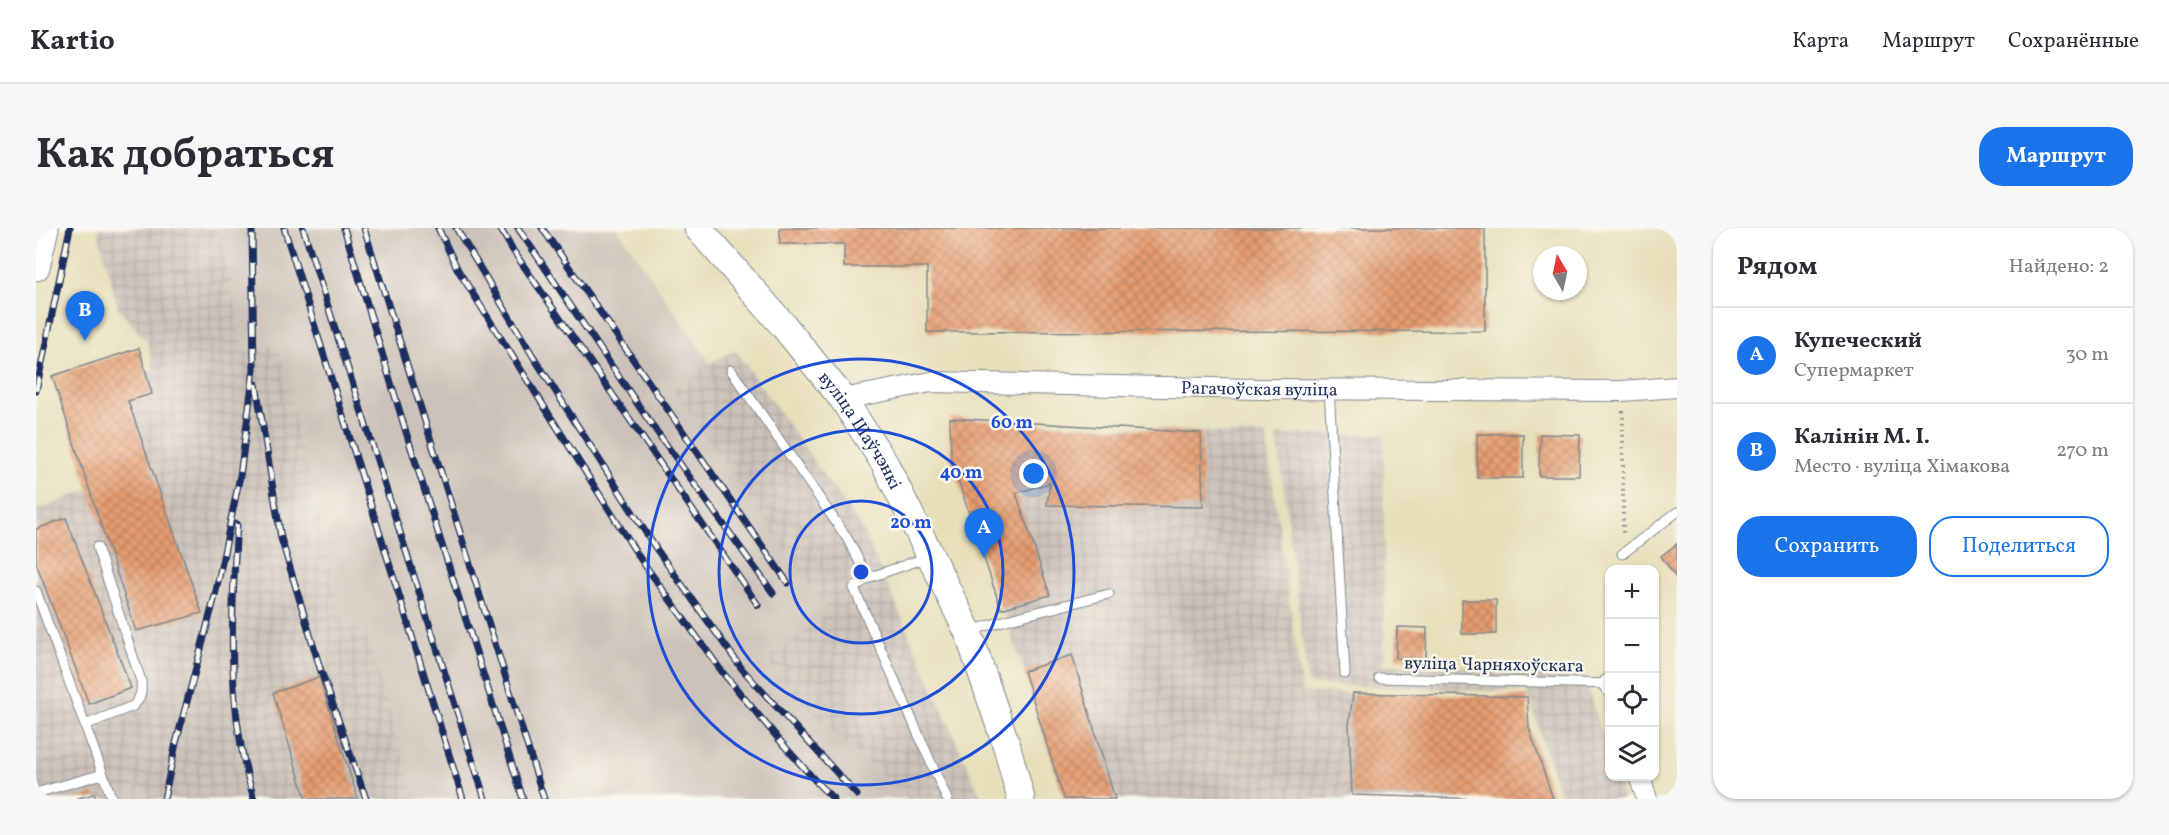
<!DOCTYPE html>
<html lang="ru">
<meta charset="utf-8">
<style>
:root{--surface:#fff;--page:#f7f7f7;--text:#2b2b33;--muted:#7c7c81;--line:#e1e1e2;--accent:#1a73e8}
body{margin:0;font-family:Vollkorn,serif;background:var(--page);color:var(--text)}
.controls{position:absolute;right:18px;bottom:18px;display:grid;overflow:hidden;border-radius:12px;box-shadow:0 2px 4px #0004}
.controls button{width:54px;height:54px;display:grid;place-items:center;padding:0;border:0;border-bottom:2px solid var(--line);background:var(--surface);color:var(--text);font:30px sans-serif}
.compass{position:absolute;left:1497px;top:18px;width:54px;height:54px;border-radius:50%;background:var(--surface);box-shadow:0 2px 4px #0004;rotate:351deg}
.you{position:absolute;left:998px;top:246px;width:21px;height:21px;margin:-15px;border:4px solid #fff;border-radius:50%;background:#1a73e8;box-shadow:0 0 0 9px #1a73e833}
.badge{display:grid;place-items:center;width:39px;height:39px;border-radius:50%;background:var(--accent);color:#fff;font-size:20px;font-weight:700}
.pin{position:absolute;translate:-50% -50px;filter:drop-shadow(0 2px 3px #0008)}
.pin::after{content:'';position:absolute;top:32px;width:21px;height:18px;background:inherit;clip-path:polygon(0 0,100% 0,50% 100%)}
.list{margin:0;padding:0;list-style:none}
h2{display:flex;justify-content:space-between;align-items:center;height:78px;margin:0;padding:0 24px;font-size:26px}
h2 small{font-size:20px;font-weight:400;color:var(--muted)}
.list li{display:grid;grid-template-columns:39px 1fr auto;gap:18px;align-items:center;box-sizing:border-box;height:96px;padding:0 24px;border-top:2px solid var(--line)}
.list b{display:block;font-size:22px;white-space:nowrap}
.list p{margin:0;font-size:20px;white-space:nowrap;color:var(--muted)}
.list em{font-size:20px;font-style:normal;color:var(--muted)}
.actions{display:flex;gap:12px;padding:18px 24px}
.actions a{flex:1;padding:14px 0;border:2px solid var(--accent);border-radius:24px;text-align:center;font-size:21px;color:var(--accent)}
.actions .main{background:var(--accent);color:#fff}
.icon{flex:none;width:33px;height:33px;fill:none;stroke:currentColor;stroke-width:2;stroke-linecap:round;stroke-linejoin:round}
.map{position:relative;flex:none;width:1641px;height:571px;overflow:hidden;border-radius:24px}
header{display:flex;align-items:center;gap:36px;box-sizing:border-box;height:84px;padding:0 30px;background:var(--surface);border-bottom:2px solid var(--line)}
header strong{font-size:28px}
nav{display:flex;gap:33px;margin-inline-start:auto;font-size:21px}
.intro{display:flex;align-items:center;justify-content:space-between;box-sizing:border-box;height:144px;padding:0 36px}
h1{margin:0;font-size:42px}
.button{padding:15px 27px;border-radius:24px;background:var(--accent);color:#fff;font-size:21px;font-weight:700}
main{display:flex;gap:36px;padding:0 36px}
aside{flex:1;background:var(--surface);border-radius:24px;box-shadow:0 2px 4px #0004}
.map>svg:first-child{display:block}
.industrial{fill:url(#industrial-grid)}
.railway{fill:#cdc2b9}
.building{fill:url(#building-cross-hatch)}
.lines{fill:none;stroke-linecap:round;stroke-linejoin:round}
.lane-casing{stroke:#81878c;stroke-width:11}
.street-casing{stroke:#81878c;stroke-width:22}
.secondary-casing{stroke:#81878c;stroke-width:29}
.path{stroke:#81878c;stroke-width:4;stroke-dasharray:1.5 4.5;stroke-linecap:butt}
.lane{stroke:#fff;stroke-width:9}
.street{stroke:#fff;stroke-width:20}
.secondary{stroke:#fff;stroke-width:27}
.rail-casing{stroke:#1b2f5e;stroke-width:7}
.rail{stroke:#fbf7ec;stroke-width:4.5;stroke-dasharray:14;stroke-linecap:butt}
.ring{fill:none;stroke:#1d4ed8;stroke-width:3}
.labels{text-anchor:middle;stroke-width:5;stroke-linejoin:round;paint-order:stroke}
.street-label{font-size:18px;fill:#1b2f5e;stroke:#fbf7ec}
.centre{fill:#1d4ed8;stroke:#fbf7ec;stroke-width:3}
.ring-label{font-size:18px;text-anchor:middle;font-weight:bold;fill:#1d4ed8;stroke:#fbf7ec;stroke-width:5;stroke-linejoin:round;paint-order:stroke}
</style>
<header>
<strong>Kartio</strong>
<nav><a>Карта</a><a>Маршрут</a><a>Сохранённые</a></nav>
</header>
<div class="intro"><h1>Как добраться</h1><a class="button">Маршрут</a></div>
<main>
<div class="map">
<svg width="1641" height="571" viewBox="0 0 1641 571">
<defs>
<pattern id="industrial-grid" width="8" height="8" patternUnits="userSpaceOnUse" patternTransform="scale(1.5)"><rect width="8" height="8" fill="#cdc2b9"/><path d="M0 4h8M4 0v8" fill="none" stroke="#afa7a1"/></pattern>
<pattern id="building-cross-hatch" width="8" height="8" patternUnits="userSpaceOnUse" patternTransform="scale(1.5)"><rect width="8" height="8" fill="#e79c6e"/><path d="M0 0l8 8M0 8l8-8" fill="none" stroke="#ba805e"/></pattern>
</defs>
<rect width="100%" height="100%" fill="#fbf7ec"/>
<filter id="ink" filterUnits="userSpaceOnUse"><feTurbulence type="fractalNoise" baseFrequency=".0167" numOctaves="2"/><feDisplacementMap in="SourceGraphic" scale="12" xChannelSelector="R" yChannelSelector="G"/><feConvolveMatrix kernelMatrix="1 2 1 2 8 2 1 2 1" color-interpolation-filters="sRGB"/></filter>
<filter id="wash" filterUnits="userSpaceOnUse"><feTurbulence type="fractalNoise" baseFrequency=".008" numOctaves="4" result="noise"/><feDisplacementMap in="SourceGraphic" scale="24" xChannelSelector="R" yChannelSelector="G"/><feGaussianBlur stdDeviation="1.35" result="paint"/><feColorMatrix in="noise" values="0 0 0 0 0 0 0 0 0 0 0 0 0 0 0 0 0 1.4 0 .05"/><feComposite in="paint" operator="in"/></filter>
<g filter="url(#wash)">
<rect width="100%" height="100%" fill="#e7dfba"/>
<path class="industrial" d="M61,0h124l23,124 8,-4 26,-3 66,280 22,7 50,167h-380v-288l53,-22 -37,-113 87,-28 8,24 7,-1 -6,-28 -30,-35z
M699,122l128,180 119,269h-74l-106,-95 -37,-45 63,-47 -156,-223 38,-26z
M914,190l316,17 36,257 218,5 33,102h-489l-40,-128 -73,-212z
M1348,206v231l198,5 27,86 1,20 6,1 7,22h-61l-35,-107 -219,-8 -31,-249z"/>
<path class="railway" d="M185,0h396l93,135 -37,27 155,222 -63,47 37,45 106,95h-492l-50,-166 -22,-8 -66,-280 -26,3 -8,5z"/>
<g id="blocks">
<path class="building" d="M744,0h705v103l-558,1v-65h-83v-23h-64z
M103,120l13,46 -24,7 74,212 -66,18 -84,-255z
M914,190l251,15 2,74 -156,-2 3,-22 -34,10 34,102 -49,14 -50,-150z
M1441,206h46v44h-46z
M1504,206l40,1 -1,41h-40z
M30,290l65,170 -42,16 -53,-141v-34z
M1641,316v35l-16,-23z
M1426,372h34v34h-34z
M1361,399l30,1 -1,31 -30,-1z
M1036,427l43,144h-51l-40,-128z
M283,449l39,122h-52l-33,-106z
M1317,465l174,4 2,31 24,71h-70l-131,-4 -3,-71z
M58,566l2,5h-18v-1z"/>
</g>
</g>
<g filter="url(#ink)">
<use href="#blocks" fill-opacity="0" stroke="#81878c" stroke-width="1.5"/>
<g class="lines">
<g class="lane-casing">
<path id="lane" d="M695,142l116,168 21,40 60,-21
M1293,160l16,286
M1586,326l55,-42
M832,350l-14,10 93,211
M0,363l76,208
M934,403l40,-12 99,-25
M1343,450l230,6
M49,497l48,-19c8,-8 9,-15 8,-25l-44,-134
M0,565l67,-19"/>
</g>
<g class="street-casing">
<g id="street">
<path id="s1" d="M807,171l88,-17 327,7 364,2 55,-4"/>
<path d="M1573,456l1,2"/>
<path d="M1603,548l8,23"/>
</g>
</g>
<g class="secondary-casing">
<g id="secondary">
<path id="s2" d="M662,0l85,97 60,74 42,65 83,168 39,115 14,52"/>
<path d="M0,39l9,-39"/>
</g>
</g>
<path class="path" d="M1587,183v122"/>
<use href="#lane" class="lane"/>
<use href="#street" class="street"/>
<use href="#secondary" class="secondary"/>
<g class="rail-casing">
<path id="rail" d="M248,0l179,571
M267,0l182,571
M308,0l62,204 117,367
M328,0l180,571
M402,0l20,42 181,287 84,116 64,76 34,38 13,12
M420,0l77,128 122,191 87,122 115,126
M464,0l12,21 246,356
M482,0l129,190 126,175
M506,0l246,355
M220,156l25,154 39,130 46,131
M0,163l34,-163
M201,296c-6,91 -11,187 17,275
M128,571l12,-56 39,-147 25,-120 14,-107 -2,-141"/>
</g>
<use href="#rail" class="rail"/>
</g>
</g>
<g class="ring">
<circle cx="825" cy="344" r="71"/>
<circle cx="825" cy="344" r="142"/>
<circle cx="825" cy="344" r="213"/>
</g>
<g class="labels">
<g class="street-label">
<text dy="6" stroke="none"><textPath href="#s1" startOffset="418">Рагачоўская вуліца</textPath></text>
<text dy="6" stroke="none"><textPath href="#s2" startOffset="260">вуліца Шаўчэнкі</textPath></text>
<text transform="translate(1458 436) rotate(1)" y="6">вуліца Чарняхоўскага</text>
</g>
</g>
<circle cx="825" cy="344" r="9" class="centre"/>
<g class="ring-label">
<text x="976" y="200">60 m</text>
<text x="925" y="250">40 m</text>
<text x="875" y="300">20 m</text>
</g>
</svg>
<div class="controls">
<button>+</button>
<button>−</button>
<button><svg class="icon" aria-label="locate" viewBox="0 0 24 24"><circle cx="12" cy="12" r="6"/><path d="M12 2v4M12 18v4M2 12h4M18 12h4"/></svg></button>
<button><svg class="icon" aria-label="layers" viewBox="0 0 24 24"><path d="M12 4l9 5-9 5-9-5zM3 14l9 5 9-5"/></svg></button>
</div>
<svg class="compass" viewBox="-18 -18 36 36"><path d="M0-13l5 13h-10z" fill="#e53935"/><path d="M0 13l5-13h-10z" fill="#7c7c81"/></svg>
<div class="you"></div>
<div class="pin badge" style="left:948px;top:330px">A</div>
<div class="pin badge" style="left:49px;top:113px">B</div>
</div>
<aside>
<h2>Рядом<small>Найдено: 2</small></h2>
<ul class="list">
<li><span class="badge">A</span><div><b>Купеческий</b><p>Супермаркет</p></div><em>30 m</em></li>
<li><span class="badge">B</span><div><b>Калінін М. І.</b><p>Место · вуліца Хімакова</p></div><em>270 m</em></li>
</ul>
<div class="actions"><a class="main">Сохранить</a><a>Поделиться</a></div>
</aside>
</main>
